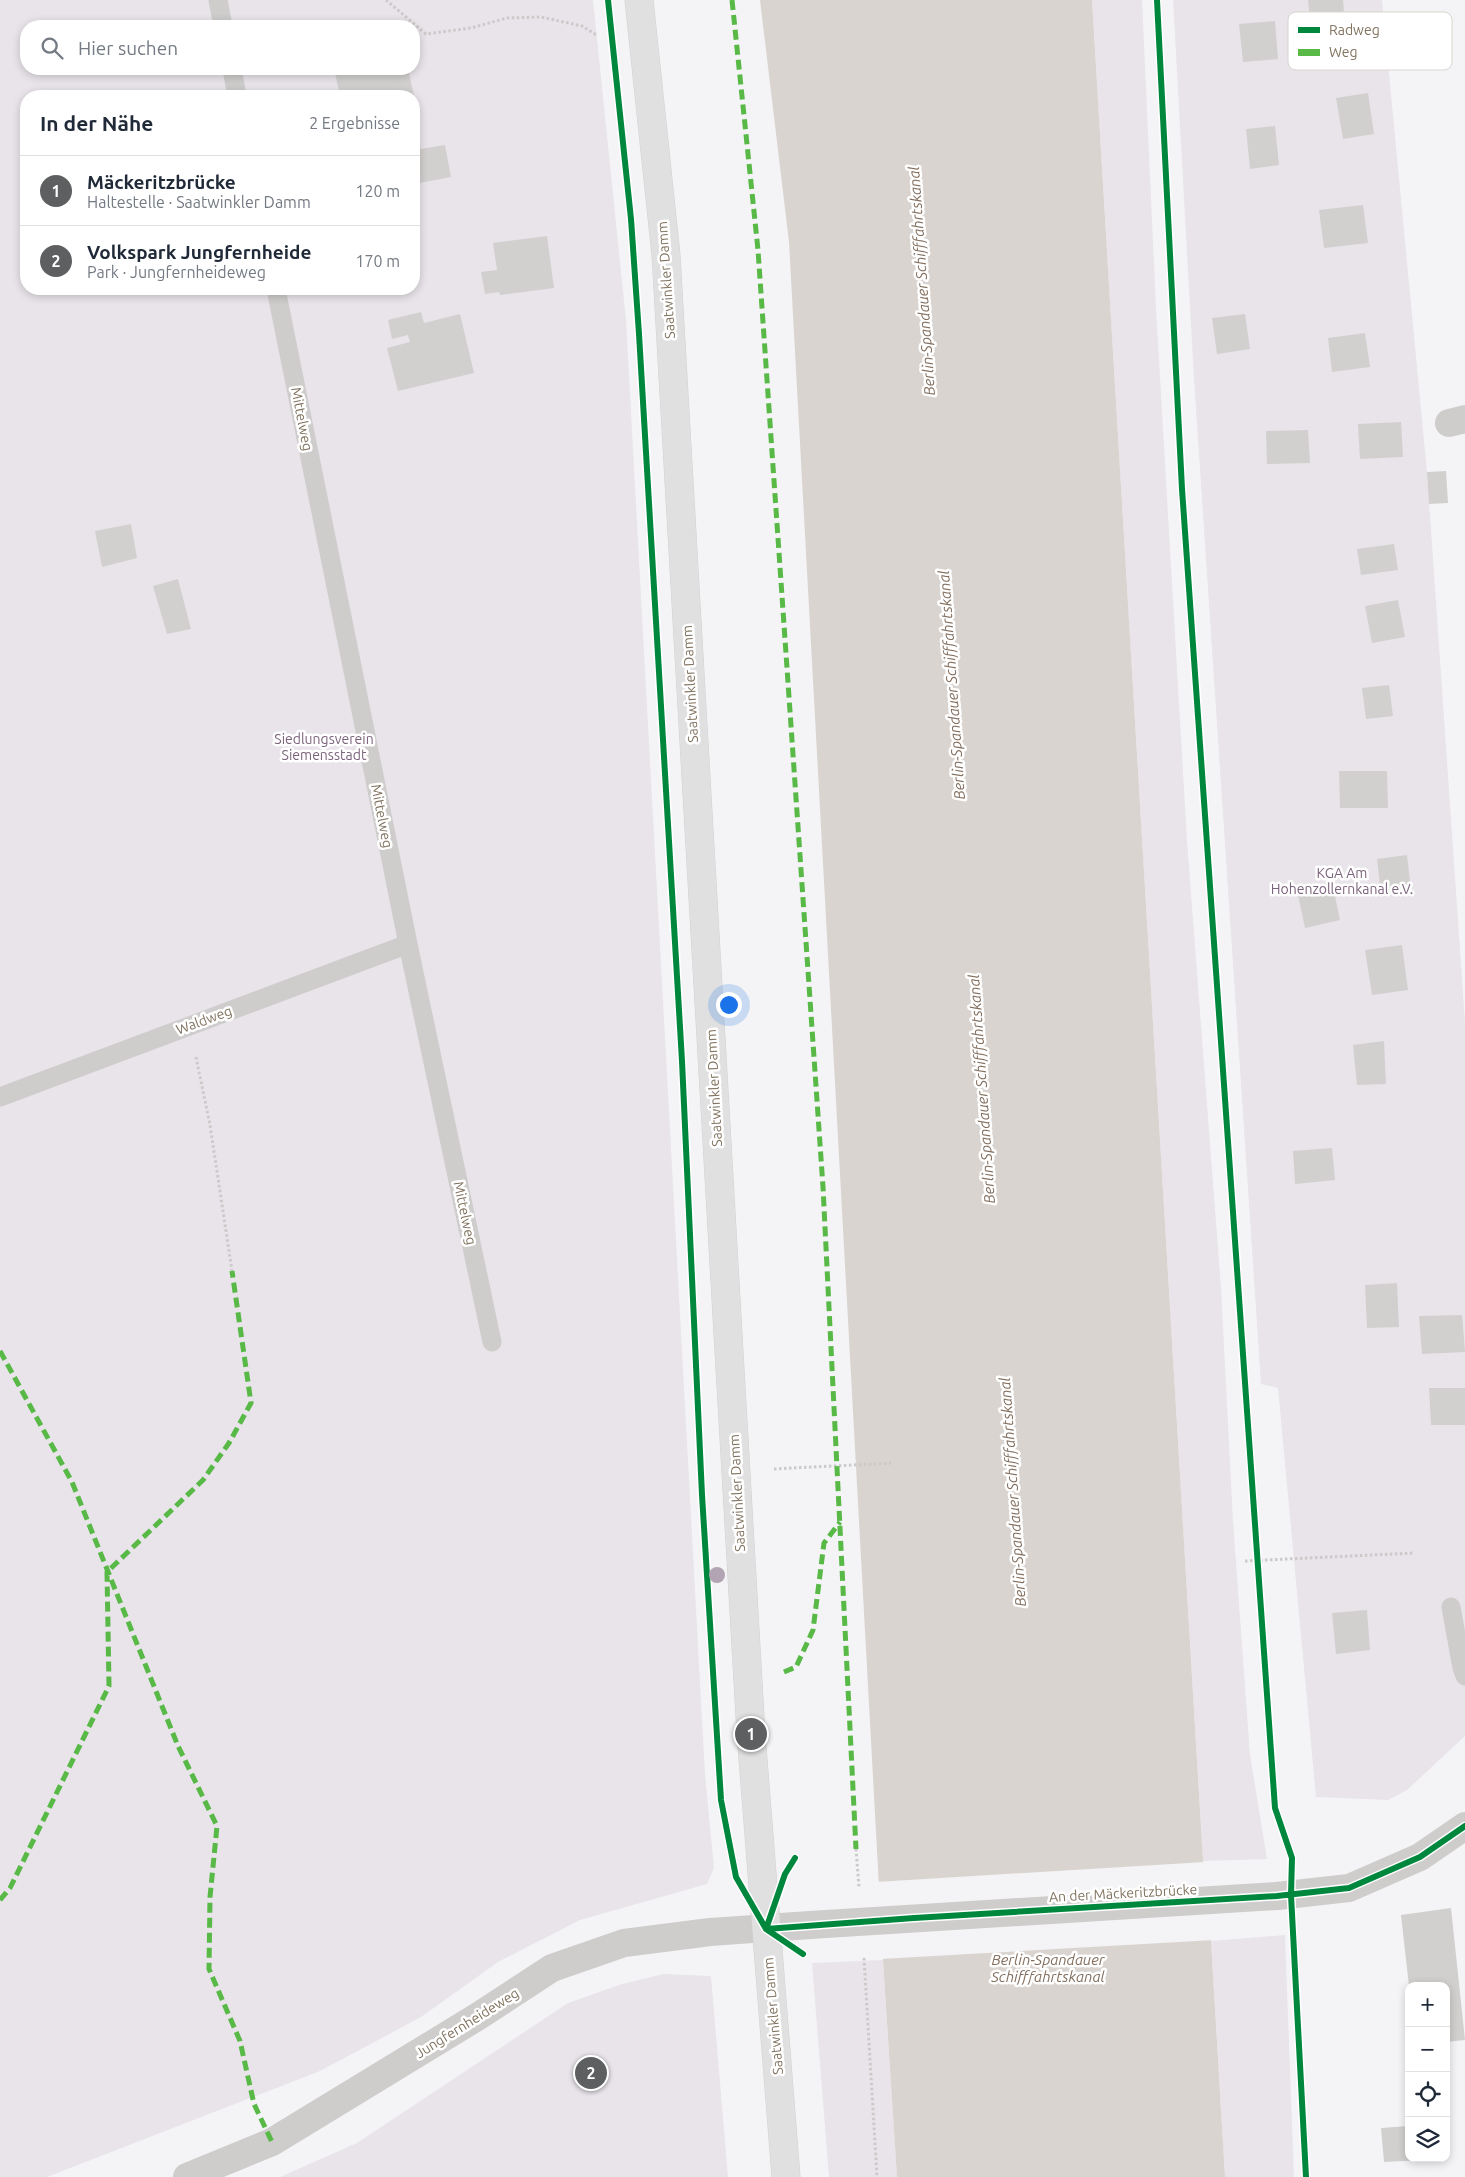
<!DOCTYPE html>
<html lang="de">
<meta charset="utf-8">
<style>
:root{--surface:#fff;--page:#f2f2f3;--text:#1f2937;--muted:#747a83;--line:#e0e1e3;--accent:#5d5f61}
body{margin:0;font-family:Ubuntu,sans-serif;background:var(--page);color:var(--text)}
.controls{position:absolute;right:15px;bottom:15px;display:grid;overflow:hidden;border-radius:10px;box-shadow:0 2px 8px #0003}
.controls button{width:45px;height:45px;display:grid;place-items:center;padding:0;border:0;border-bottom:1px solid var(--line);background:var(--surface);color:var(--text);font:25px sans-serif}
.you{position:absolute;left:728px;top:1004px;width:18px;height:18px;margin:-12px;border:4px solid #fff;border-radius:50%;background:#1a73e8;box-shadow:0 0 0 8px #1a73e833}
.badge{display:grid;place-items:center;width:32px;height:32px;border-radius:50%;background:var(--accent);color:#fff;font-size:16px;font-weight:700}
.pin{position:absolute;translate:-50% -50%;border:2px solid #fff;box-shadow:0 1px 5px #0006}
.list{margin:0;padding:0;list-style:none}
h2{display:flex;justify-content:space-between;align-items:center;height:65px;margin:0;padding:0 20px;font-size:21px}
h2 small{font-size:16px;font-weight:400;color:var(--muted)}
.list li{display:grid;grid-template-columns:32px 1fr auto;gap:15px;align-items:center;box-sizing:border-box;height:70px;padding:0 20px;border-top:1px solid var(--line)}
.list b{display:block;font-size:19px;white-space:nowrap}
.list p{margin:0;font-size:16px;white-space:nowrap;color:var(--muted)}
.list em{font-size:16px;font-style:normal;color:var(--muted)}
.icon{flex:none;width:28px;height:28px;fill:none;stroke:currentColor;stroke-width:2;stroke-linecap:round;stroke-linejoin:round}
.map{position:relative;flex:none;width:1465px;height:2177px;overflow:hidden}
.search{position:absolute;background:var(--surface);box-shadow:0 2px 8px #0003;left:20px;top:20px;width:400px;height:55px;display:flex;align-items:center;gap:12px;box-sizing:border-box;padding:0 18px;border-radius:20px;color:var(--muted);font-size:19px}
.panel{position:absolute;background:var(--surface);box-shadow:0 2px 8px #0003;left:20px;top:90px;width:400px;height:205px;border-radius:20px}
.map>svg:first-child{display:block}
.green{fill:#e8e4ea;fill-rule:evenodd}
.water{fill:#dad4d0}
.pier{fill:#f4f4f6}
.building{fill:#d1d0cf}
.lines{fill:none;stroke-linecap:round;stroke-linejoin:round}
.secondary-casing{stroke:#d3d2d1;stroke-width:29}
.path{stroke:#cbcac9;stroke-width:3;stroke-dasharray:2.5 2.5;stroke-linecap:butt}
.service{stroke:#cecdcc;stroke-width:19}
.minor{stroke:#cecdcc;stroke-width:28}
.secondary{stroke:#e0e0e0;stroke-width:28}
.minor-bridge{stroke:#cecdcc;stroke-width:28}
.quiet{stroke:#58b947;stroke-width:5;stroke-dasharray:10 5;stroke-linecap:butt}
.cycleway-casing{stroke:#fff;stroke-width:9}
.cycleway{stroke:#00873e;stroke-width:6}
.tree{fill:#b2a4b3}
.labels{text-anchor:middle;stroke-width:5;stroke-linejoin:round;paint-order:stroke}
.street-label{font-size:14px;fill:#81735f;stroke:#fff}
.park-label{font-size:14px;fill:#7c637d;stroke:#fff}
.water-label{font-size:15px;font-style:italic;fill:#836f5f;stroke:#fff}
.key{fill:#fff;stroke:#d9d5cf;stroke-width:1}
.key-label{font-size:14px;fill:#81735f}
</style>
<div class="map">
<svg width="1465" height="2177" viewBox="0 0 1465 2177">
<rect width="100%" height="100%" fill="#f4f4f6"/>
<path class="green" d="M0,0h593l33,320 79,1454 9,94 -7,16 -127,36 -82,42 -77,55 -101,54 -273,106h-47zM26,26h388v43h-388zM26,96h388v193h-388z
M1092,0h50l14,308 31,533 34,447 12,233 17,234 17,104 -64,2z
M1173,0h209l45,472 38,550v714l-58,54 -19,10 -72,-3 -38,-409 -17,-4 -67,-1005z
M1285,1935l9,242h-69l-14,-236z
M883,1960l14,217h-68l-17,-214z
M664,1974l47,2 17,201h-448l77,-34 211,-140 54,-19z"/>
<path class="water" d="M760,0h332l111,1861 8,80 14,236h-328l-14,-217 -94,-1718z"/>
<path class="pier" d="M1205,1862l9,78 -334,19 -4,-77z"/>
<path class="building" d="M1308,0h35l2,25 -34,4z
M1275,21l3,38 -35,3 -4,-38z
M326,69h82l6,27h-58v-2l-16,1 -5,-22 -8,1z
M1368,93l6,41 -31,5 -7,-41z
M1275,126l4,39 -29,4 -4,-40z
M445,145l6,32 -37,7v-34z
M1363,205l5,38 -44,5 -5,-38z
M547,236l7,52 -54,7 -1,-3 -14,2 -4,-22 16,-2 -4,-27z
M421,312l3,11 36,-9 14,59 -76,18 -11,-43 23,-6 -2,-7 -16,4 -4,-19z
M1245,314l5,35 -33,5 -5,-36z
M1365,333l5,34 -38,5 -4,-34z
M1401,422l2,35 -43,2 -2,-35z
M1308,430l2,33 -43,1 -1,-33z
M1446,471l2,32 -19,1 -2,-32z
M131,524l6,34 -35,9 -7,-36z
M1394,544l4,26 -37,5 -4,-26z
M178,579l13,50 -24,5 -14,-48z
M1398,600l7,37 -33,6 -7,-37z
M1389,685l4,31 -27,3 -4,-31z
M1339,771h48l1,37h-48z
M1407,855l4,35 -30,4 -4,-35z
M1332,882l8,38 -35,8 -8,-38z
M1402,945l6,45 -36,5 -7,-45z
M1384,1041l2,43 -29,1 -4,-40z
M1332,1148l3,32 -40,4 -2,-33z
M1397,1283l2,44 -32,1 -2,-43z
M1462,1315l3,37 -43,2 -3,-38z
M1429,1388h36v37h-34z
M1367,1610l3,40 -34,4 -4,-41z
M1451,1908l14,132 -19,2v-56h-37l-8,-71z
M1409,2126v32l14,2 -39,2 -3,-34z"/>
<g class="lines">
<g class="secondary-casing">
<path id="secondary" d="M639,0l27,255 85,1479 35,443"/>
</g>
<path class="path" d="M386,0l40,34 45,-6 36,-10 34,-1 41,9 16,10
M196,1057l14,68 22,146
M774,1469l118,-6
M1245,1561l169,-8
M856,1849l3,38
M864,1958l13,219"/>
<path class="service" d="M218,0l5,26
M232,69l5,27
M276,289l132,655 84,398
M0,1097l408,-153
M1451,1607l11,61 3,8"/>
<path class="minor" d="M1449,423l16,-4
M1277,1896l72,-8 71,-31 45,-31
M187,2177l85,-35 205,-125 75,-49 72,-25 86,-11 100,-7"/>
<use href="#secondary" class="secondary"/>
<path class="minor-bridge" d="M810,1925l467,-29"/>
<path class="quiet" d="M732,0l26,250 65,937 33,662
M0,1351l72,131 106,264 39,80 -7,71 -1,72 31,72 14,63 18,38
M784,1672l12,-5 17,-37 11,-87 16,-21
M0,1900l10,-12 99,-202 -2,-114 96,-92 26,-37 22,-40 -19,-132"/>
<g class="cycleway-casing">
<path id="cycleway" d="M608,0l23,219 8,115 43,727 20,434 19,305 15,77 30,52 37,25
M1157,0l25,489 93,1319 17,50 -1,37 15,282
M766,1929l148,-11 363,-22 72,-8 71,-31 45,-31
M766,1929l19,-55 10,-16"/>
</g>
<use href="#cycleway" class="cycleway"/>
</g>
<circle class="tree" cx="717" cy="1575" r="8"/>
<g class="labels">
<g class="street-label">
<text transform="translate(666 280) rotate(-94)" y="5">Saatwinkler Damm</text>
<text transform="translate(302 419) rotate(79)" y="5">Mittelweg</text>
<text transform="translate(690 684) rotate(-93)" y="5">Saatwinkler Damm</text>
<text transform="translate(382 816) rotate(79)" y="5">Mittelweg</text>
<text transform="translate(204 1020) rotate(-20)" y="5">Waldweg</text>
<text transform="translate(714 1088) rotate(-93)" y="5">Saatwinkler Damm</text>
<text transform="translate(465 1213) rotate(78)" y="5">Mittelweg</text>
<text transform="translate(737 1493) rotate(-93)" y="5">Saatwinkler Damm</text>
<text transform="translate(1123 1893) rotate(-3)" y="5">An der Mäckeritzbrücke</text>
<text transform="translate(773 2016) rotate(-95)" y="5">Saatwinkler Damm</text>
<text transform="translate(467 2023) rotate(-32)" y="5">Jungfernheideweg</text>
</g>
<g class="park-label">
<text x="324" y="744">Siedlungsverein<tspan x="324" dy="16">Siemensstadt</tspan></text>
<text x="1342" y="878">KGA Am<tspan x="1342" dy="16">Hohenzollernkanal e.V.</tspan></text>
</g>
<g class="water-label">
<text transform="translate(922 281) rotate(-94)" y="5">Berlin-Spandauer Schifffahrtskanal</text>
<text transform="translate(952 685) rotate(-94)" y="5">Berlin-Spandauer Schifffahrtskanal</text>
<text transform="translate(982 1089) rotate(-94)" y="5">Berlin-Spandauer Schifffahrtskanal</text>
<text transform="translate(1013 1492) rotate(-94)" y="5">Berlin-Spandauer Schifffahrtskanal</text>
<text x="1048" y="1965">Berlin-Spandauer<tspan x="1048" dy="17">Schifffahrtskanal</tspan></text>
</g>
</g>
<rect x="1288" y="12" width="164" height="58" rx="8" class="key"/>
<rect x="1298" y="27" width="22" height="6" fill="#00873e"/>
<rect x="1298" y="49" width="22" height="7" fill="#58b947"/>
<g class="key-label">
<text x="1329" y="35">Radweg</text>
<text x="1329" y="57">Weg</text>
</g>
</svg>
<div class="controls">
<button>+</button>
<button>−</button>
<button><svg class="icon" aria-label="locate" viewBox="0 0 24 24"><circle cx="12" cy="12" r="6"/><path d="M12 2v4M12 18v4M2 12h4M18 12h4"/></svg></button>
<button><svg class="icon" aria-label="layers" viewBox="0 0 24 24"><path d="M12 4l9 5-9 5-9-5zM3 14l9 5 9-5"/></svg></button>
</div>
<div class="you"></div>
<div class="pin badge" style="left:751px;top:1734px">1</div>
<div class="pin badge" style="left:591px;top:2073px">2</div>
<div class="search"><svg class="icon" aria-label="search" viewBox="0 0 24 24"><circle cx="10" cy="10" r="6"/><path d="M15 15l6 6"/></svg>Hier suchen</div>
<section class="panel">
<h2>In der Nähe<small>2 Ergebnisse</small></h2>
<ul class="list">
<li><span class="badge">1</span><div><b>Mäckeritzbrücke</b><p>Haltestelle · Saatwinkler Damm</p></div><em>120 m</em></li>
<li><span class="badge">2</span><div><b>Volkspark Jungfernheide</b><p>Park · Jungfernheideweg</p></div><em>170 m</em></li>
</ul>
</section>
</div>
